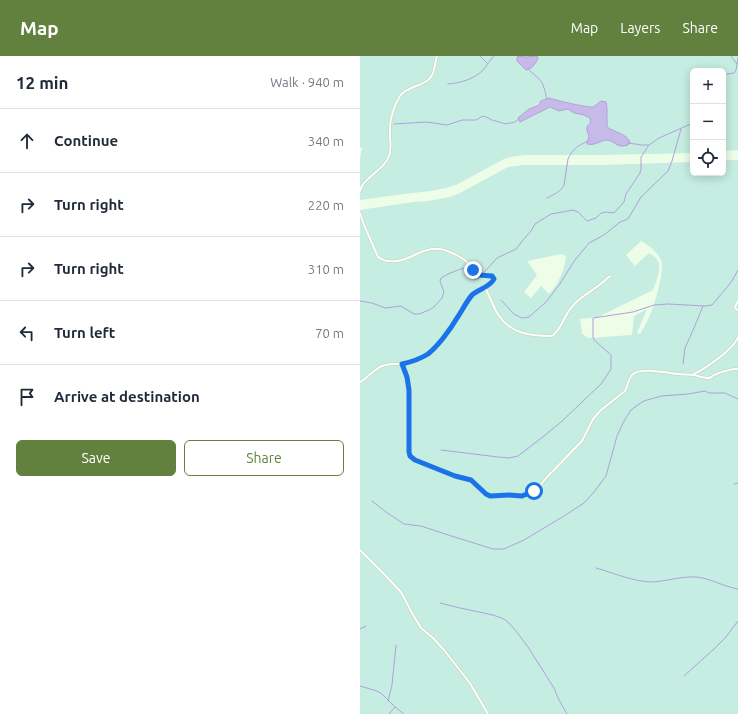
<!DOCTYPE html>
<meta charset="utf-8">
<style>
:root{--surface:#fff;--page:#f2f2f3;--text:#1f2937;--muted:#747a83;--line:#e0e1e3;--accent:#62813e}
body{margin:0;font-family:Ubuntu,sans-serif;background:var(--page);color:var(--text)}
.controls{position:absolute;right:12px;top:12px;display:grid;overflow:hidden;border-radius:6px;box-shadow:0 2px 10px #0003}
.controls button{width:36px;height:36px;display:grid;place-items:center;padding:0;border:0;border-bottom:1px solid var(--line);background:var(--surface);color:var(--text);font:20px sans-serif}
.stop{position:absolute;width:12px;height:12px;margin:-9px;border:3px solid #1a73e8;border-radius:50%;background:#fff}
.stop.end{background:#1a73e8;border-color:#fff;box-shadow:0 1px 4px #0008}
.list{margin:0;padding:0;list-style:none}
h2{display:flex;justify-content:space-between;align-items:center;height:52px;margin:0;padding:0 16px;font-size:17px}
h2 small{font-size:13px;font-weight:400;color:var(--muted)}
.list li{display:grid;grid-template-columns:26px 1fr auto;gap:12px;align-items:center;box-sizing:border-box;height:64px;padding:0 16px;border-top:1px solid var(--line)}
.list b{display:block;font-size:15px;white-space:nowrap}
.list em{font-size:13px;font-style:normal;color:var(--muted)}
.actions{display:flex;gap:8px;padding:12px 16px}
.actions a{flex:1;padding:9px 0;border:1px solid var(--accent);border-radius:6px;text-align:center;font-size:14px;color:var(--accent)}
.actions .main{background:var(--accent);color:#fff}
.icon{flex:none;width:22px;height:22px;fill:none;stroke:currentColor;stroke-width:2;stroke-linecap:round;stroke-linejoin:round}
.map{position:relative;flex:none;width:378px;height:658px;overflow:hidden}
header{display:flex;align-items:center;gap:24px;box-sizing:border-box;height:56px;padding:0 20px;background:var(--accent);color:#fff}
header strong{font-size:19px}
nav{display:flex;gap:22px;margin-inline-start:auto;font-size:14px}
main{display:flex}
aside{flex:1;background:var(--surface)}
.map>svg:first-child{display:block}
.green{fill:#c5ede1;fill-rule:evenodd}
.water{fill:#c7bae9;stroke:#b1a0db}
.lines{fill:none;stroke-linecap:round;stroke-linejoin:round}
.stream{stroke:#b1a0db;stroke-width:1}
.minor-casing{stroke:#bed3af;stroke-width:3}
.minor{stroke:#fff;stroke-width:2}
.route{stroke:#1a73e8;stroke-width:5}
</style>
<header>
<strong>Map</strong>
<nav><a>Map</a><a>Layers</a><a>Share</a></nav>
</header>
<main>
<aside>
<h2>12 min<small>Walk · 940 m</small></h2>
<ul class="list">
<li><svg class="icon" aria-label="ahead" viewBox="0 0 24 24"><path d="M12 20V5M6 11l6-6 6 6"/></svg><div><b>Continue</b></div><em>340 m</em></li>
<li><svg class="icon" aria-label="right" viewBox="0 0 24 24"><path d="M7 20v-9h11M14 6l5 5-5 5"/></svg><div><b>Turn right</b></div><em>220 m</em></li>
<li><svg class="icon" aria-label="right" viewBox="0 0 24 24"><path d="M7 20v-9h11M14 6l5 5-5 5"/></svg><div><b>Turn right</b></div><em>310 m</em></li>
<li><svg class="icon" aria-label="left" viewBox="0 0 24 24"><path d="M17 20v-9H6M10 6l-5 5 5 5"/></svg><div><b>Turn left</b></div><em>70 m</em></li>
<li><svg class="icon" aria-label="arrive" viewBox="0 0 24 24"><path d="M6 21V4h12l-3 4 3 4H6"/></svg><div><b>Arrive at destination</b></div></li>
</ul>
<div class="actions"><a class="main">Save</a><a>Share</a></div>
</aside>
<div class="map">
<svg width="378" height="658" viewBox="0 0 378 658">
<rect width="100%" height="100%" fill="#edfde8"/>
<path class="green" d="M0,0h378v94l-15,1v-80h-30v82l-91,2h-78l-13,2 -7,2 -48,26 -10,3 -15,3 -19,2 -52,7v-40l2,-13 -2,1zM189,42c14,4 27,6 41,9h3l5,-5 9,6v19l8,5 10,4 3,9c-12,4 -13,-5 -22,-5 -6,1 -13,6 -19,4l2,-8 -2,-9c3,-2 4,-5 3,-9l-6,-3 -10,-2 -6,-4 -9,2 -9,-4 -10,4 -2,3 -18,8c2,-4 5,-8 8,-12 3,-4 16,-10 21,-12z
M363,104h15v554h-378v-504l53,-8 15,-1 22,-4 10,-4 48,-26 15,-2h79l91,-3v11h30zM281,185c7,4 17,11 20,19 4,11 -6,43 -11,55 -3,6 -6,13 -10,19l-3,-1 10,-24 -13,7 -2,19 -43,3 -7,-4 -2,-15 18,-2 55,-27c5,-15 13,-28 -4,-37l-14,13 -9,-11zM201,198l4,1 1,2c-2,14 -7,26 -17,37l-8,-8 -10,12 -7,-6 13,-17 -10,-14z"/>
<path class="water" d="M158,0l8,1 11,-1 1,2c-2,5 -6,11 -12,12l-9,-9v-3z
M189,42c14,4 27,7 41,9h3l8,-6 5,1 1,6v19c7,5 20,7 23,15l-2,3c-12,4 -13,-5 -22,-5 -6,1 -12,6 -19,4 0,-2 1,-4 2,-7 0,-3 -3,-6 -2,-10 2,-4 4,-2 3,-9l-6,-3 -10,-2 -6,-4 -9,2 -9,-4 -30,15 -2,-4 11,-9 9,-4 3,-4z"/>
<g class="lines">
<path class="stream" d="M120,0l7,7
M371,0l6,8
M168,13c3,3 7,6 10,9 6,5 7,14 9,21
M363,19l4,-1 7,-1 2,-3 2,-12
M88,28c13,-1 27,-5 36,-15 3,-4 6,-9 10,-13
M34,68l33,-2 20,3 15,-5h14l7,-4 3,1 6,3 14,4 9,-2 4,-3
M268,87l14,2h6
M187,142c7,-4 13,-5 17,-13l4,-26c5,-11 10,-13 20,-18
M141,244l13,14 8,4 7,-1 17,-15 13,-17 16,-25 14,-17 15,-8 16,-13 8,-3 13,-22 27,-26 4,-10 9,-32
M0,245l12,2 13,5 16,-2 13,8h5l10,-4 5,-3 8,-9 2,-6 -4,-11 1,-3 7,-4 15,-6 4,2 7,9h4l19,-21 19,-9 4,-5 3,-4 8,-9 4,-7 16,-10 22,-4 5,2 9,9 9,-3 5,-5 5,-1 8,1 10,-11 2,-8 14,-21 1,-4v-12l8,-12 10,-7 34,-15
M323,308l2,-16 9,-20 9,-22
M81,394l57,7 11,1 9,-2 26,-20 17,-14 40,-38 10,-15v-14l-17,-15 -1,-3v-19l40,-6 21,-7 14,-1 37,2 7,-1 16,-19 4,-5 6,-11
M374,428l4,-1
M12,445l14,11 18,12 17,2 24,8 48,15h11l20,-9 40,-24 20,-13 10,-11 12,-16 11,-40 7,-15 7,-11 11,-8 5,-2 15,-4 26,-2 17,-3 4,2h16l13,6
M236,512c18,5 38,14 57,14 14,-1 29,-6 43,-5 14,1 28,10 42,12
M80,547l20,5 33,7 11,4 5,4 7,8 12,16 26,41 5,12 8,14
M0,573l6,-3
M324,620l30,-27 11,-11 13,-17
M0,630l17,5 5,3 13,13 9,7
M28,645l4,-16 4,-40
M29,658l6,-7"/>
<g class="minor-casing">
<path id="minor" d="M0,135c1,-3 2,-6 4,-8 8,-10 21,-15 25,-27 3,-7 1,-14 1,-22 -1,-12 3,-27 10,-38 8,-11 24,-9 31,-19 4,-6 4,-15 6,-21
M0,157l4,12 14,32c4,2 7,4 11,4 18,3 33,-15 51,-12 8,1 24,9 29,15 4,4 6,10 11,11 4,2 8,1 12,2l2,2c-4,8 -15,10 -21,16 -7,7 -11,16 -15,23 -8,12 -18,26 -30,35 -6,5 -16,10 -25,11 -7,0 -14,-1 -21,2 -8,3 -14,12 -22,16
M125,231c5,10 8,20 14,29 12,18 33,20 53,20 9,-5 12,-20 19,-28 6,-9 16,-14 24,-20 5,-3 10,-8 15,-12
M378,245l-3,6 1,2 2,1
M42,308l5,13 2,13v57l1,9 5,4 40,16 16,4 15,14 4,2 19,-1 13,1 12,-5 5,-4 8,-10 35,-36 11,-22 8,-9 24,-19c3,-5 3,-13 8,-17 8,-7 35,-1 45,0 5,1 11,0 16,1 4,1 10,3 15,3 2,-1 4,-2 5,-3 8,-3 16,-7 24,-6
M334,318c12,-6 40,-25 44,-37
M0,494l22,22 19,20 11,21 9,15 12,10 11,12 22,28 5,7 17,29"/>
</g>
<use href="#minor" class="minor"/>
</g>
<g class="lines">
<path class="route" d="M113,214l6,5 13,1 2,3c-4,8 -15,10 -22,16 -6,7 -10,16 -15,23 -7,12 -19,28 -29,36 -8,5 -17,8 -26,10l5,13 2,13v62l1,4 5,4 40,16 16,4 15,14 4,2 19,-1 13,1 12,-5"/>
</g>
</svg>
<div class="controls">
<button>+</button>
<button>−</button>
<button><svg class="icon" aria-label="locate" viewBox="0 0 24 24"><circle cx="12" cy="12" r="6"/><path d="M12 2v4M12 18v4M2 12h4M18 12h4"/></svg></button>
</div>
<div class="stop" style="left:174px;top:435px"></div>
<div class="stop end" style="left:113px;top:214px"></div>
</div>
</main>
